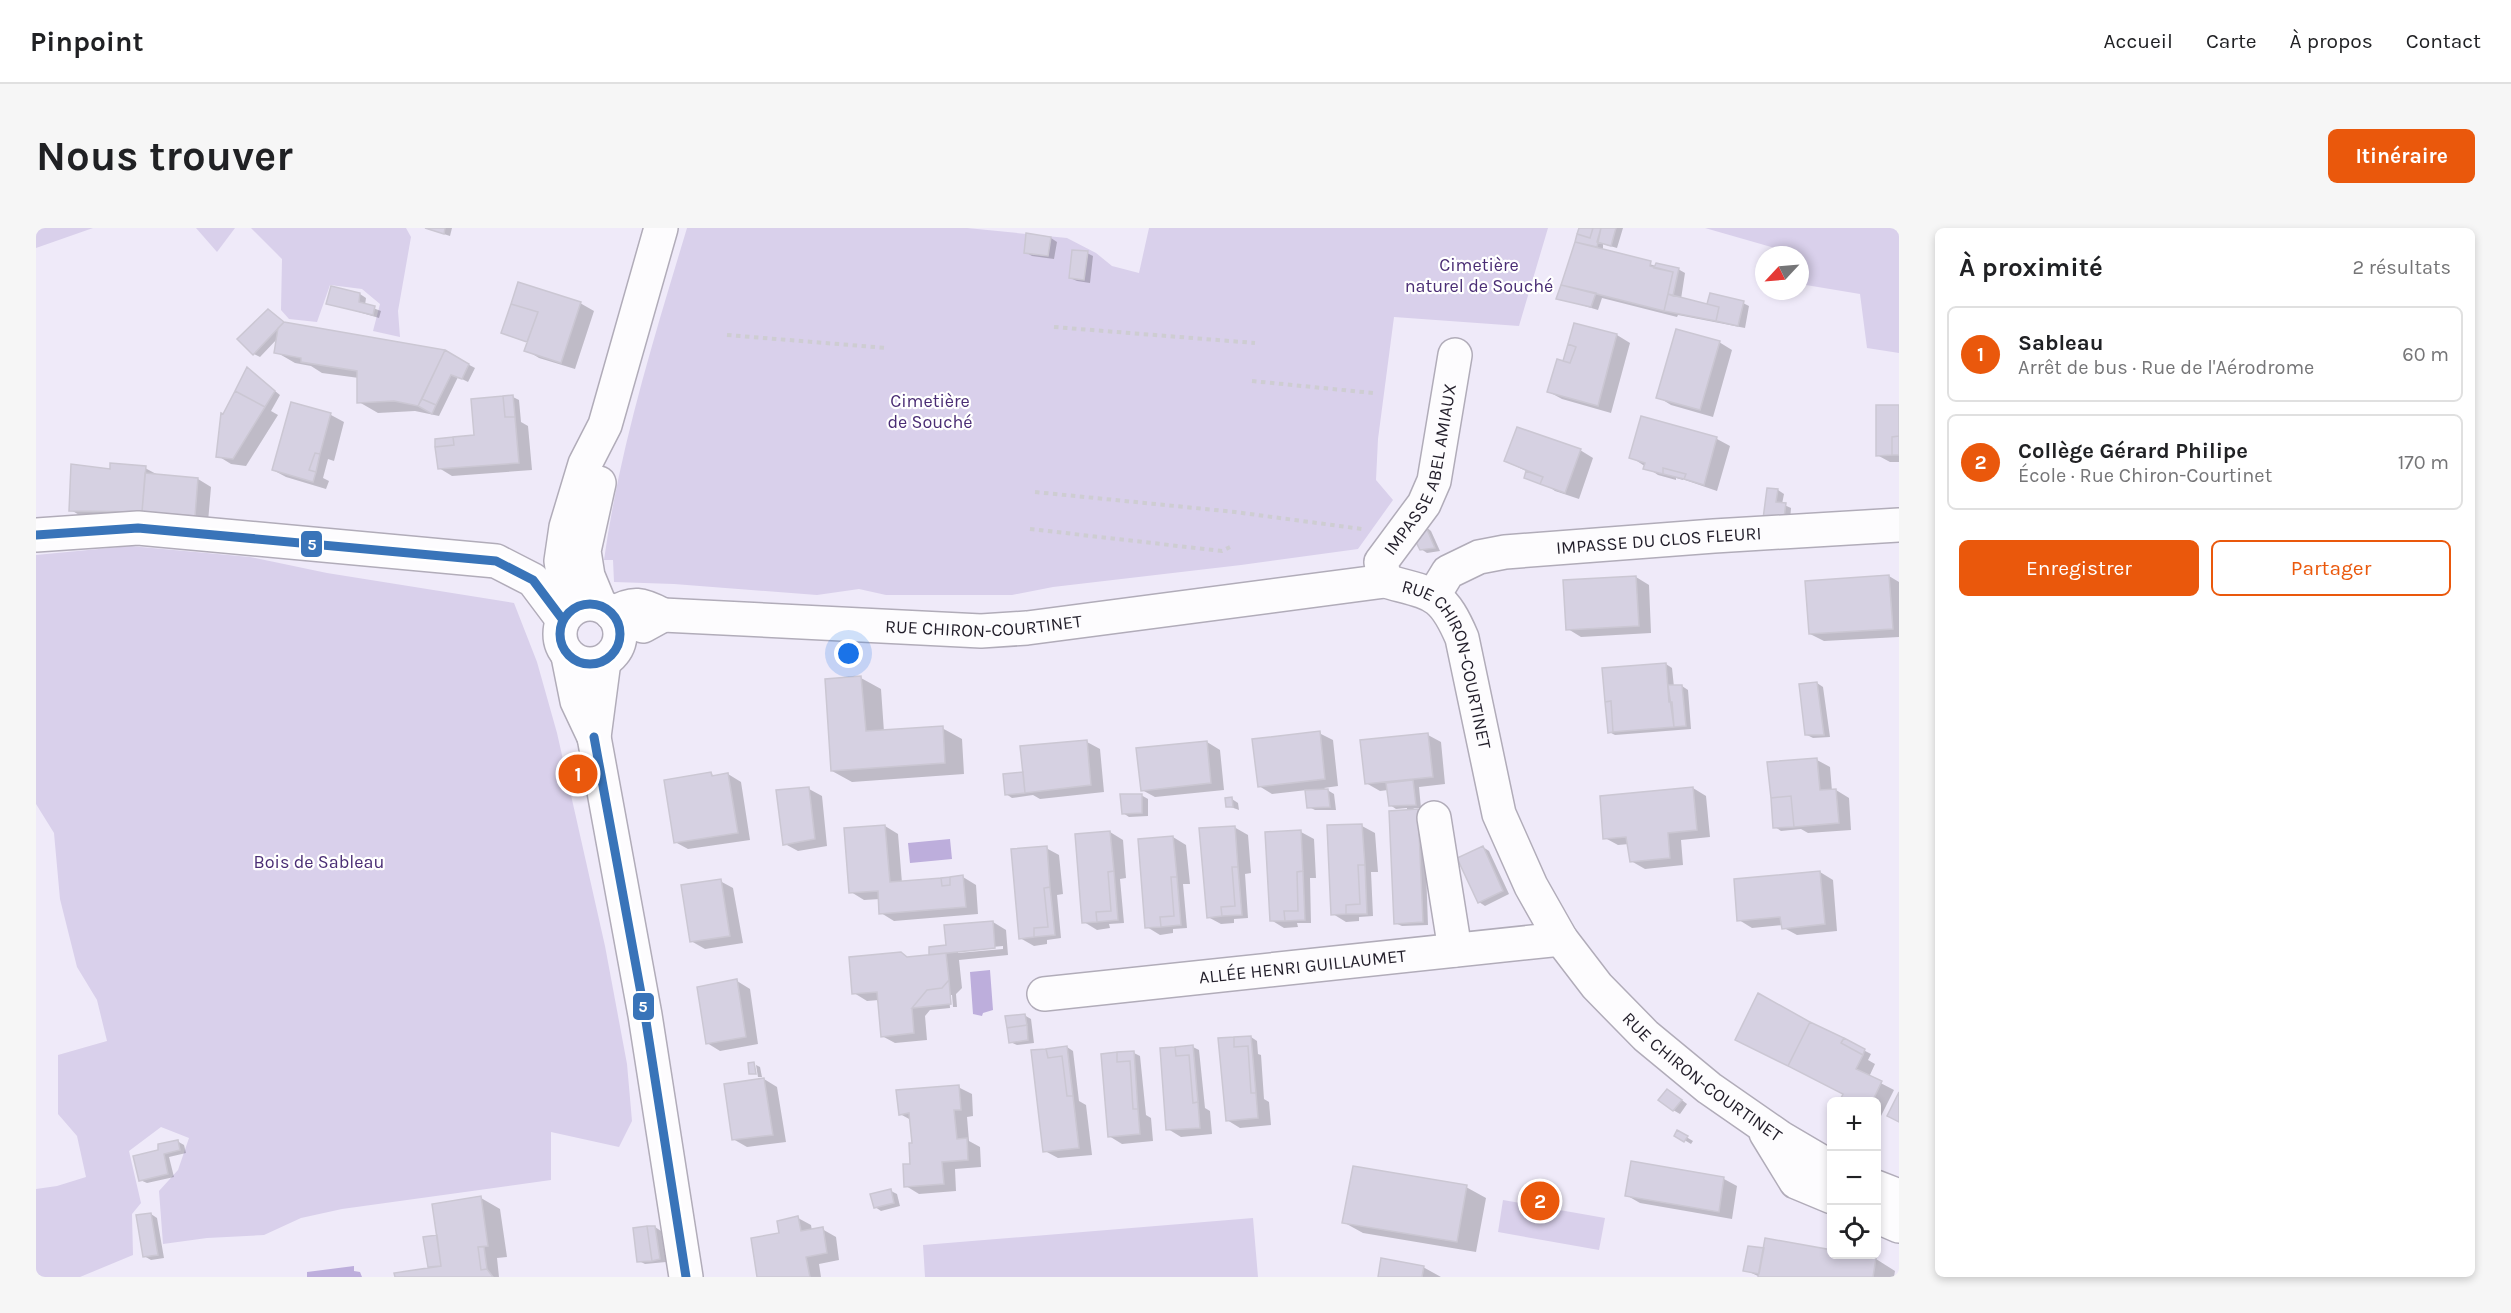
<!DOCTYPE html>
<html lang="fr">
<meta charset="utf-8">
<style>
:root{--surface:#fff;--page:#f6f6f6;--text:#202124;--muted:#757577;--line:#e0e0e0;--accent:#ea580c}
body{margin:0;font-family:Karla,sans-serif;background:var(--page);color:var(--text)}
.controls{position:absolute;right:18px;bottom:18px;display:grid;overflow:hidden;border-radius:9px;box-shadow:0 3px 9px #0003}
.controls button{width:54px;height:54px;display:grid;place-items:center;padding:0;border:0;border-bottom:2px solid var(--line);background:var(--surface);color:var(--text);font:30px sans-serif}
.compass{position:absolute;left:1719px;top:18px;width:54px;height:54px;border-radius:50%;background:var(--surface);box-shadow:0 3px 9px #0003;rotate:244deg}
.you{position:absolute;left:813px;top:426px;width:21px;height:21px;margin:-15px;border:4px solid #fff;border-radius:50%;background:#1a73e8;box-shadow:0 0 0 9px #1a73e833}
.badge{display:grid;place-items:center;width:39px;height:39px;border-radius:50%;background:var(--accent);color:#fff;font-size:20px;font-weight:700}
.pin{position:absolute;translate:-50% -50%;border:3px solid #fff;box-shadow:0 2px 6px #0006}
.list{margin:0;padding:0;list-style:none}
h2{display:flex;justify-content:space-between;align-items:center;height:78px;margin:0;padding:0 24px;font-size:26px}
h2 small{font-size:20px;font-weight:400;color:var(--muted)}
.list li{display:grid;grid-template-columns:39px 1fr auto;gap:18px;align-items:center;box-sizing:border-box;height:96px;margin:0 12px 12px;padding:0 12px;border:2px solid var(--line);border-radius:9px}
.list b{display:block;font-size:22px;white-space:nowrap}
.list p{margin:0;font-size:20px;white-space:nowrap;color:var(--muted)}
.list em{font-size:20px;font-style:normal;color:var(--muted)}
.actions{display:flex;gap:12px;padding:18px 24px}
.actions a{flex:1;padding:14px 0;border:2px solid var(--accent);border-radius:9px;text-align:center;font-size:21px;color:var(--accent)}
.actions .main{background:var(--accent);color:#fff}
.icon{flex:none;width:33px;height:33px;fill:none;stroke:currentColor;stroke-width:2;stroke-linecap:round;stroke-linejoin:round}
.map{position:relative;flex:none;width:1863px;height:1049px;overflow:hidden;border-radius:9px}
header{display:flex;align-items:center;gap:36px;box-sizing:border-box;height:84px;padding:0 30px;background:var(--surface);border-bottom:2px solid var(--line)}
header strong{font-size:28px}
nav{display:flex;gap:33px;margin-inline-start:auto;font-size:21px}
.intro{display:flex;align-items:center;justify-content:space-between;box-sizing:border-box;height:144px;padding:0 36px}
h1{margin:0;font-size:42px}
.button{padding:15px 27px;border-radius:9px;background:var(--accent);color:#fff;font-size:21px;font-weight:700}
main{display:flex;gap:36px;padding:0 36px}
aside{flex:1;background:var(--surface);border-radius:9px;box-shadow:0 3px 9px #0003}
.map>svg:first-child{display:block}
.green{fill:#d9d0eb}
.water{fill:#bdaedc}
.shadow{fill:#0003;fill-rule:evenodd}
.building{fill:#d6d1e2;stroke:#cbc7d3;stroke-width:1.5}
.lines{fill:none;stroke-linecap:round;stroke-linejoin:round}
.minor-casing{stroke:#b1acb9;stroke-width:36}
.path{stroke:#cecdd2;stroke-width:4;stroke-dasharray:4.5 4.5;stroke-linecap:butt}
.minor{stroke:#fdfcfe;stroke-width:33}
.bus-1-casing{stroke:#fff;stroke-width:14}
.bus-1{stroke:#3974b9;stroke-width:9}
.labels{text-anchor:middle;stroke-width:4.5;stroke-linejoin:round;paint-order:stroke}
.park-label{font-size:18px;fill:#4a2d74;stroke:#fff}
.street-label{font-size:18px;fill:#221e2a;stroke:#fff}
.line-badge{stroke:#fff;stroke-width:2}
.badge-label{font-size:16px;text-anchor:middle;font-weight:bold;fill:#fff}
</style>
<header>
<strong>Pinpoint</strong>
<nav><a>Accueil</a><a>Carte</a><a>À propos</a><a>Contact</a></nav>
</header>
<div class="intro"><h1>Nous trouver</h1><a class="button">Itinéraire</a></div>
<main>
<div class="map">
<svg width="1863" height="1049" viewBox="0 0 1863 1049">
<rect width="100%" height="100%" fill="#efeaf9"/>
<path class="green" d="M0,0h57l-57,20z
M160,0h39l-18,24z
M215,0h155l5,9 -13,74 2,26 -27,-6 7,-27 -18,-15 -32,-4 -13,37 -28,-3 -8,-9 1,-51z
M651,0h280l100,10 29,15 16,13 27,7 10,-45h399l-29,98 -125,-9 -16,122 -2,41 17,20 -35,49 -117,16 -188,22 -41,8h-126l-27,-6 -42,6 -143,-11 -60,-2 -1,-22h-9c16,-114 50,-222 83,-332z
M1669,0h194v125l-32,-5 -7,-54 -60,-10v-29h-15l-3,-5z
M94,318l120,11 77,16 187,30 23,59 20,71 48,213 22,118 5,57 -13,26 -68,-15v48l-209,29 -41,9 -37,17 -57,3 -44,6 -4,-53 19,-21 11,-32 -28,-11 -32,24 12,52 -9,11 1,41 -53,22h-44v-88l21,-3 29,-9 -9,-41 -19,-22v-59l49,-14 -10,-41 -20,-33 -17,-68 -6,-66 -18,-29v-249z
M1467,972l102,18 -6,32 -101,-18z
M1217,990l5,59h-333l-2,-32z"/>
<path class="water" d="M914,611l2,20 -42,4 -2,-20z
M954,742l3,40 -10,3 -1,3 -9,-2 -3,-42z
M318,1038v5l6,1 2,5h-55v-5z"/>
<path class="shadow" d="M389,0h27l-2,8z
M1545,0h42l-6,20 -14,-4v6l53,16 22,3 7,4 -4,26 27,7 35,-3 6,3 -4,22 -67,-13 -1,2 -75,-19 -4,12 -40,-12z
M1015,10l6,4 -3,17 -22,-3 -7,-4z
M1051,25l6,3 -3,27 -13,-2 -7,-3z
M483,56l61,19 14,8 -19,58 -36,-11 -13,-8 3,-8 -26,-9z
M324,66l6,4 -1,7 16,6 -2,7 -51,-15z
M233,83l16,13 160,28 30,16 -7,14 -10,-5 -19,39 -24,-5 -37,2 -19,-11v-24l-37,-5 -11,-7 -16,-3 -19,-11 2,-14 -18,19 -6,-3z
M1539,97l42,10 13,8 -19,70 -49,-14 -13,-7 15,-29z
M1683,114l13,8 -19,67 -42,-12 -13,-8z
M212,141l32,26 -9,16 7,4 -32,51 -15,-2 -13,-8 6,-41z
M477,169l6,3 2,22 7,4 4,44 -80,6 -13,-8 37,-32z
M1863,179v55h-9l-13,-7z
M295,187l13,7 -10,39 -6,-2 -5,19 6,3 -3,8 -40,-12 -13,-7z
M1606,190l75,21 13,7 -13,45 -32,-11 2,-3h-3l-1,3 -7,-2v2l-18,-5 -27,-18z
M1544,222l13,8 -14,41 -24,-8 -27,-19 -23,-11z
M109,240l15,8 38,3 13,8 -3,35 -124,-4 -13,-8 40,-39z
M1742,262l6,4 -2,10 9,4 -1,13 -20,1z
M1390,299l5,4 9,20 -13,2 -6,-4z
M1853,348l10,6v55l-75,4 -14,-7z
M1600,349l13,8 2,48 -70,4 -13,-8z
M1630,436l6,4 2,19 8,-1 6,4 3,39 -76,6 -6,-3z
M825,450l20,11 3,43 58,-4 20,11 2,35 -112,8 -20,-11z
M1781,455l6,4 7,50 -17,1 -6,-3z
M1283,505l14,7 5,46 -14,2 10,6 2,16h-21l-6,-3 -2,-17 -35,4 -13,-8z
M1392,507l13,7 4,42 -26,3 2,21h-8l11,6 4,111 -26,1 -7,-3 12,-115 -11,1 -6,-4 -2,-15 -8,1 -14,-8z
M1051,514l13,7 4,43 -64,7 -7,-4 -21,3 -6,-4 19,-21z
M1171,514l13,8 4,40 -69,7 -13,-7z
M1781,532l13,7 2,24 4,-1 13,8 2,32 -43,3 -7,-4 -20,2 -6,-4z
M674,545l6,4 12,-3 13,8 9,58 -62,9 -13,-7z
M1657,560l13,8 4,41 -29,3 2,25 -38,4 -14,-8 -2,-17 -11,1 -13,-7z
M773,561l13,7 5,50 -29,5 -13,-7z
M1105,567l7,4v17l-19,1 -6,-4z
M1196,571l6,4 1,7 -11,-4z
M849,598l13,8 4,49 61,-6 13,8 2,29 -84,7 -13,-8 -1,-14 -16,1 -13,-8z
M1326,598l13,7 3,39h-7l2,44 -14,1v4l-13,1 -13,-8z
M1198,599l14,8 3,38 -6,1 3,44 -14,1v4l-13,1 -13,-7z
M1074,604l13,8 3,38 -6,1 4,44 -15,1 1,4 -13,2 -13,-8z
M1265,604l13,7 2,39h-6l1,45h-14l1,4 -14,1 -13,-8 -4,-87z
M1137,609l13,8 4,39h-7l4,44 -14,1v4l-13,2 -13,-8z
M1447,619l6,4 20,43 -24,12 -6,-4z
M1010,620l13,7 4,39 -6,1 4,43 -14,2v4l-13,2 -14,-8z
M1784,644l13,8 4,51 -40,4 -13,-7 -1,-3 -31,3 -13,-8z
M684,653l13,7 10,55 -38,6 -14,-8z
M957,694l13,8 2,25 -49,5 3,28 -6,6 1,13h-4l-1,-12h-3l1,13 -20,2 -5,6 2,24 -32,3 -13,-7 -3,-36 -12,1 -13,-8 54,-35 23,-2zM967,718v3l-45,4v-3z
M701,753l13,8 8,55 -38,7 -13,-8z
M1723,768l112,58 -3,6 7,4 -6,13 25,13 -18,36v-24h-35l4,-8z
M988,787l7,4 3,24 -17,2 -7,-3z
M1215,809l6,4 1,13 3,1 3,44 5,3 2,23 -31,3 -13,-8z
M1031,819l6,4 6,50 7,4 6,50 -34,3 -13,-7z
M1157,819l6,3 6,58 5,3 2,23 -31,3 -13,-8z
M1098,825l6,3 6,59 5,3 2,23 -31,3 -13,-8z
M720,837l4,2 2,10h-4z
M728,851l13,8 9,55 -39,5 -14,-8z
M922,859l14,7 1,22 -6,1 2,24 11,6 1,20 -26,2 1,22 -37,3 -13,-8 6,-21 1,-21 -2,-24 -11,-6z
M1638,866l13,10 -7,10 -7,-4z
M1642,904l15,9 -2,3 -15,-9z
M141,913l7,4 2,8 -17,4 5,20 -27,6 -7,-3 20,-29z
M1596,935l92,16 13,7 -5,33 -92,-16 -14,-8z
M1430,959l20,11 -10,54 -113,-19 -20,-11z
M855,963l6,3 3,12 -19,5 -6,-4z
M445,970l19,11 7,48 -10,1 2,19h-103l37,-8 -3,-3 8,-30z
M115,986l6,4 7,40 -13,2 -7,-4z
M762,990l13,7 1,6 10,-2 14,8 3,23 -20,4 2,13h-62l22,-43z
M619,999l6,4 5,31 -21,2 -6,-3z
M1796,1026h17l27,5 19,12 -1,6h-134l-15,-7z
M1387,1039l18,10h-61z"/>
<path class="building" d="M389,0h20l-1,6z
M1543,0h14l-3,10 -13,-4z
M1557,0h8l-4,19 -22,-5 2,-8 13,4z
M1565,0h15l-5,18 -14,-4z
M990,5l25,4 -3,19 -24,-3z
M1539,14l76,19 -1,5 23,6 -9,39 -103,-26z
M1036,22l16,1 -4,29 -15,-2z
M1620,35l23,5 -6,28 -5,-2 5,-22 -19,-4z
M482,54l63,20 -20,61 -37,-12 14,-39 -27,-8z
M1525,57l35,8 -5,14 -35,-8z
M295,58l29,7 -1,9 16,4 -2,9 -47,-11z
M1674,65l34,8 -6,25 -22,-5 3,-14 -12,-3z
M1632,66l51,13 -3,14 -52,-10z
M475,76l27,8 -11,30 -26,-9z
M232,81l16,13 -31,33 -16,-16z
M248,94l161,28 -27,56 -24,-5 -37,2v-32l-56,-9v-4l-27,-5 4,-25z
M1538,95l43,11 -19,72 -51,-14 10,-33 13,4 6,-16 -8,-3z
M1640,101l44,12 -20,69 -44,-12z
M1532,116l8,3 -6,16 -7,-2z
M409,122l24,14 -7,15 -11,-4 -15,30 -14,-6z
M211,139l28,24 -10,16 -30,-16z
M199,163l30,16 -32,52 -17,-2 5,-44 2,1z
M477,167l2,22h-10l-2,-21z
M467,168l2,21h10l4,46 -81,6 -3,-22 19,-2 -1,-8 21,-2 -3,-36z
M386,171l14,6 -4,9 -14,-8z
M255,174l40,11 -11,41 -5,-1 -6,17 7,2 -3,10 -41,-12z
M1840,177h23v31l-7,1v18l-16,1z
M1605,188l76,21 -13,48 -20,-6 2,-5 -23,-6v6l-20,-5 2,-6 -16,-5z
M1481,199l64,22 -16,44 -25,-9 3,-7 -39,-16z
M1863,208v19h-7v-18z
M417,209l1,8 -19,2v-8z
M279,225l5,1 -4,18 -7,-2z
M74,235l36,3 -4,46 -73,-1 2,-47 39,5z
M1627,240l23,6 -2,5 -21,-5z
M1490,243l17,6 -3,7 -16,-6z
M109,245l53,5 -3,38 -53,-4z
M1731,260l11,1 -2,13 10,1 -2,15 -21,1z
M1389,297l10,23 -15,2 -5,-10z
M1853,347l4,54 -84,5 -4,-53z
M1600,348l3,50 -73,4 -3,-50z
M1630,435l3,39h3l2,25 -61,5 -2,-31 -6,1 -3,-34z
M825,448l5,55 77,-5 2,37 -114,8 -6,-92z
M1781,454l7,53h-19l-6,-51z
M1632,457h14l4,41 -12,1z
M1575,473l2,31 -5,1 -3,-31z
M1284,503l5,48 -67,8 -6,-48z
M1392,505l5,44 -68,7 -5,-44z
M1051,512l4,45 -66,8 -5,-47z
M1171,513l4,42 -70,8 -5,-43z
M1781,530l3,32 16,-1 3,34 -45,4 -3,-31 -20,2 -4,-36z
M675,544l1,4 16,-3 10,60 -64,10 -10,-63z
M987,544l2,21 -20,2 -2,-21z
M1377,552l3,25 -27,1 -3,-23z
M773,559l6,52 -32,6 -7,-55z
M1657,559l4,43 -29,3 2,25 -40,4 -4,-25 -23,2 -3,-43z
M1292,561l2,18 -23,1 -2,-18z
M1084,566h22v19l-20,1z
M1755,568l3,31 -21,1 -2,-30z
M1196,569l1,10h-7l-1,-9z
M1382,581l5,113 -29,2 -5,-113z
M1326,596l3,41h-7l2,39 -14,1v9l-15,1 -4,-90z
M849,597l5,57 51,-4 1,8 8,-1v-8l13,-2 3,32 -87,7 -1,-23 -29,2 -5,-65z
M1199,598l3,41h-6l3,39 -14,1 1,9 -15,2 -8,-90z
M1265,602l2,41 -6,1 1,39h-14l1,10h-15l-5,-89z
M1074,603l4,40 -6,1 3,39 -15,1 1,10 -15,1 -7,-89z
M1137,608l4,41h-6l3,39 -14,1 1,10 -16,1 -7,-89z
M1011,618l3,41 -6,1 4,39 -14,1v9l-15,2 -8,-90z
M1447,618l20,45 -25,12 -21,-45z
M1322,637h7l2,49h-21v-9l14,-1z
M1196,639h6l4,48 -20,1 -1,-9 14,-1z
M1078,643l4,49 -21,2 -1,-10 15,-1 -3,-39z
M1267,643l2,49 -20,1 -1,-10h14l-1,-39z
M1784,643l5,53 -43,5 -2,-12 -43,4 -3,-42z
M914,649v8l-8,1 -1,-8z
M1135,649h6l4,48 -20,2 -1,-10 14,-1z
M685,651l9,57 -40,6 -9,-57z
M1014,659l5,48 -21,2v-9l14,-1 -4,-39z
M957,693l2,27 -66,7v-8l17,-2 -2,-20z
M865,724l6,5 39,-4 3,27 -7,8 -15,2 -15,18 2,25 -33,4 -4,-45 -25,2 -3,-37z
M701,751l9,58 -40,7 -9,-57z
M913,752l2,24 -39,4 15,-18 15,-2z
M1722,765l52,29 -22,44 -53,-26z
M989,786l2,11 -20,3 -2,-12z
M1774,794l34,16 -3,5 22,12 -7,14 26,12 -10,21h-33l4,-8 -55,-28z
M991,797l1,15 -19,3 -2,-15z
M1215,808l5,57h-5l-3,-47 -14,1v-10z
M1198,809v10l14,-1 3,47h5l2,25 -32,3 -8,-83z
M1808,810l21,11 -2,6 -22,-12z
M1157,817l5,57 -5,1 -4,-48 -13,1 -1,-9z
M1031,818l6,50h-6l-5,-40 -14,2 -2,-9z
M1139,819l1,9 13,-1 4,48 5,-1 2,26 -34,2 -6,-82z
M1010,821l2,9 14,-2 5,40h6l6,52 -36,4 -12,-102z
M1098,823l4,58h-5l-3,-48 -13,1v-10z
M1081,824v10l13,-1 3,48h5l2,25 -32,3 -7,-83z
M718,834l2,12h-7l-1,-11z
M728,850l9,57 -41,5 -8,-56z
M923,857l2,25h-7l3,29 10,-1 1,22 -26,2 2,22 -40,3 -1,-23h7l-1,-21h3l-3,-30 -10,2 -3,-25z
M1631,861l15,11 -9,11 -15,-11z
M1863,864v30l-12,-6z
M1641,902l11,6 -4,6 -10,-6z
M142,912l2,10 -16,4 4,20 -29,7 -6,-25 25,-6v-6z
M1595,933l93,16 -5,35 -94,-16z
M1317,938l114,19 -10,57 -115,-19z
M855,961l3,14 -20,5 -4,-14z
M445,968l7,50 -10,1 3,23 6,-1 6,8h-98l-1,-4 47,-7 -9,-62z
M115,985l7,42 -15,2 -7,-42z
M762,988l3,15 22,-4 4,26 -21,4 4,20h-53l-6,-39 28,-5 -2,-12z
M611,998l5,35 -15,1 -4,-34z
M611,998h8l5,33 -8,2z
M401,1007l4,31 -13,1 -5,-30z
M1729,1010l67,12v4h25l19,4 -3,19h-115z
M1712,1018l16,2 -5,26 -16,-3z
M442,1019h6l3,22 -6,1z
M1345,1030l43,8 -2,11h-44z"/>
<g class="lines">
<g class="minor-casing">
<g id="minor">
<path d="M563,255l-15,68 4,25 12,29"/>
<path d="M0,307l102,-7 358,33 37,19 30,40"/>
<path id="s1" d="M1349,353l-4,-19 43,-58 10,-23 21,-126"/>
<path id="s2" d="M1398,367l14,-23 31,-15 26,-5 209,-16 185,-11"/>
<circle cx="554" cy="406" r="30"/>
<path d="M533,384l-8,-51 5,-34 19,-63 20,-39 56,-197"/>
<path d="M576,386c21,-13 30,-10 51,1l-20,11"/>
<path id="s3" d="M627,387l318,16 46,-3 358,-47c47,13 57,10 77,57l37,176 32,72 30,53 36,47 49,50 63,52 72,50 51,30"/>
<path d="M532,428l9,45 17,36 10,-76"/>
<path d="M558,509l51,278 41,262"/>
<path d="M1398,590l21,132"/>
<path id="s4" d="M1008,766l517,-55"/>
<path d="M1730,905l30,49 36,15"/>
<path d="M1840,959l23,9"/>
<path d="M1840,988l23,10"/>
</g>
</g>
<path class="path" d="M1018,99l201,16
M691,107l160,13
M1216,153l121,12
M999,264l200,20 127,17
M994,301l192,22 8,-4"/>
<use href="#minor" class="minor"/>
<g class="bus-1-casing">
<path id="bus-1" d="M0,307l102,-7 358,33 37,19 30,40
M524 406a30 30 0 1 1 60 0a30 30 0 1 1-60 0Z
M558,509l51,278 41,262"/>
</g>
<use href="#bus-1" class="bus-1"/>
</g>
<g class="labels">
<g class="park-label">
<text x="1443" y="43">Cimetière<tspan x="1443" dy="21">naturel de Souché</tspan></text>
<text x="894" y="179">Cimetière<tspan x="894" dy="21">de Souché</tspan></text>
<text x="283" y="640">Bois de Sableau</text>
</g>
<g class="street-label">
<text dy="6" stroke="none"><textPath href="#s1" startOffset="123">IMPASSE ABEL AMIAUX</textPath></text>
<text dy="6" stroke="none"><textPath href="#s2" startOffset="242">IMPASSE DU CLOS FLEURI</textPath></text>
<text dy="6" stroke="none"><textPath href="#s3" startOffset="321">RUE CHIRON-COURTINET</textPath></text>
<text dy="6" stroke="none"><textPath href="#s3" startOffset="842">RUE CHIRON-COURTINET</textPath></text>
<text dy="6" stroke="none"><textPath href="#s4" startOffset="260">ALLÉE HENRI GUILLAUMET</textPath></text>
<text dy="6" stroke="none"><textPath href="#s3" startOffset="1346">RUE CHIRON-COURTINET</textPath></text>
</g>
</g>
<g class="line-badge">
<rect x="264" y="302" width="23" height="28" rx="6" fill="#3974b9"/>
<rect x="596" y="764" width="23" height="29" rx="6" fill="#3974b9"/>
</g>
<g class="badge-label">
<text x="276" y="322">5</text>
<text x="607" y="784">5</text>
</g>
</svg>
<div class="controls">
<button>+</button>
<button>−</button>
<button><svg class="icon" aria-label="locate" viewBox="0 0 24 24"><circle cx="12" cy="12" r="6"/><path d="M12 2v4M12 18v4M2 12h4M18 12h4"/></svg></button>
</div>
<svg class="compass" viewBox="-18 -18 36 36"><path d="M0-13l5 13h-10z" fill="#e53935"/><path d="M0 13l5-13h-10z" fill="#757577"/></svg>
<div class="you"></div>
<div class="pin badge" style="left:542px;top:546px">1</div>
<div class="pin badge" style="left:1504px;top:973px">2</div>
</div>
<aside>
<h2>À proximité<small>2 résultats</small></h2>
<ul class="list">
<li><span class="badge">1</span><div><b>Sableau</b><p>Arrêt de bus · Rue de l'Aérodrome</p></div><em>60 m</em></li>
<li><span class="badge">2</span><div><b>Collège Gérard Philipe</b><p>École · Rue Chiron-Courtinet</p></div><em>170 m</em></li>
</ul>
<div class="actions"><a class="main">Enregistrer</a><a>Partager</a></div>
</aside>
</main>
